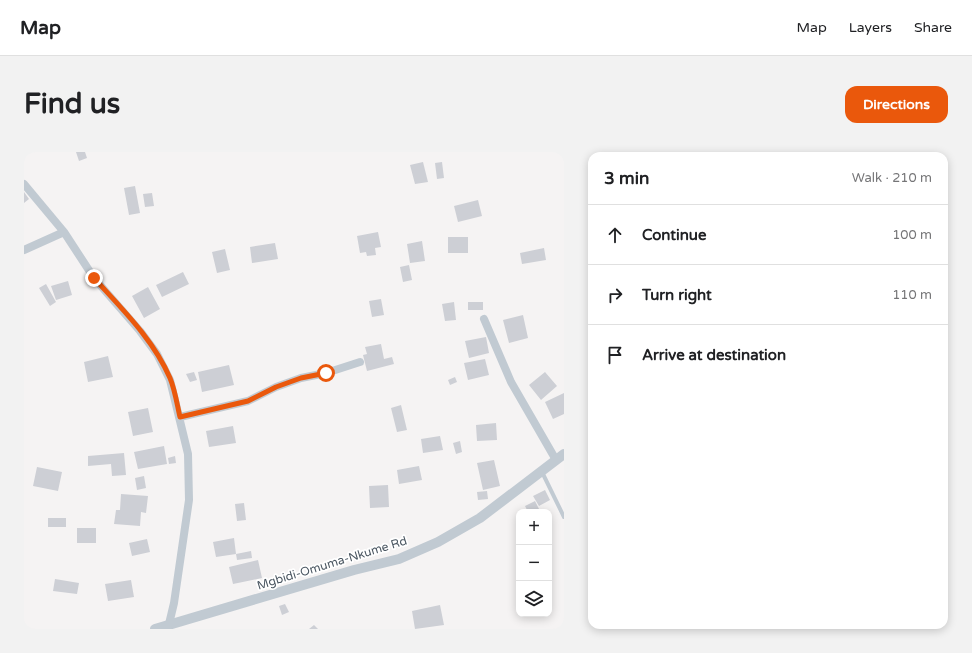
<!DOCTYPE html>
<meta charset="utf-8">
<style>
:root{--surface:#fff;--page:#f2f2f2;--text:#202124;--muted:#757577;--line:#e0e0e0;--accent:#ea580c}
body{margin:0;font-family:"Varela Round",sans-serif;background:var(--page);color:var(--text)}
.controls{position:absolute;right:12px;bottom:12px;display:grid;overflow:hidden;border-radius:8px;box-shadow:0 2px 10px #0003}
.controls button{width:36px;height:36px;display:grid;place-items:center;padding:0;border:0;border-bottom:1px solid var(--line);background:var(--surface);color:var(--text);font:20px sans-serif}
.stop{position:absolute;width:12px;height:12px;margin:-9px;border:3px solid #ea580c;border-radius:50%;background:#fff}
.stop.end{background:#ea580c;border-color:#fff;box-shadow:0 1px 4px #0008}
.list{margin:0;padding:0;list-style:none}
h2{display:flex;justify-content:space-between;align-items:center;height:52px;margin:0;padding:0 16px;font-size:17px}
h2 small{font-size:13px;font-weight:400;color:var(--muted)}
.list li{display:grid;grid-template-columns:26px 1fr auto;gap:12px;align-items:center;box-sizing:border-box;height:60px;padding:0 16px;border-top:1px solid var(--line)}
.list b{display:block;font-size:15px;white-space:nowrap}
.list em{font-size:13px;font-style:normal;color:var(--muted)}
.icon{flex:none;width:22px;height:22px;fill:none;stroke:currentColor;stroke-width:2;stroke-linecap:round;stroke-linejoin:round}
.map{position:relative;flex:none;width:540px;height:477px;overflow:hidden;border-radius:12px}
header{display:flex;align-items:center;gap:24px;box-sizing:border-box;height:56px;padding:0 20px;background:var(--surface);border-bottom:1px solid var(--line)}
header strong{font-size:19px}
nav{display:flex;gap:22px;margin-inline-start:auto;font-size:14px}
.intro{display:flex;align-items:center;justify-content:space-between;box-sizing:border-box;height:96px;padding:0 24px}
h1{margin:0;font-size:28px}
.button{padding:10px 18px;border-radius:12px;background:var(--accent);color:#fff;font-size:14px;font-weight:700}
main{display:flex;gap:24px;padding:0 24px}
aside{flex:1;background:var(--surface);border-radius:12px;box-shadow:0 2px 10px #0003}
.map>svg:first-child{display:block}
.building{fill:#cdcfd5}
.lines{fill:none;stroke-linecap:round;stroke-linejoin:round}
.service{stroke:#c1cad2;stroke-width:4}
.minor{stroke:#c1cad2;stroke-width:8}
.tertiary{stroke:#c1cad2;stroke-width:10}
.route{stroke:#ea580c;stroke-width:5}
.labels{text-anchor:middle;stroke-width:3.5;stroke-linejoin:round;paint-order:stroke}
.street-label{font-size:12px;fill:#4a5661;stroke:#fff}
</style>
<header>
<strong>Map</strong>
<nav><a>Map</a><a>Layers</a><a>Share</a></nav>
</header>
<div class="intro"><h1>Find us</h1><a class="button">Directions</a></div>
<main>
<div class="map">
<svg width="540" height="477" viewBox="0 0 540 477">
<rect width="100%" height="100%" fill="#f5f3f3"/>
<path class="building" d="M52,0h9l2,6 -8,3z
M399,10l5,20 -13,2 -5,-19z
M418,10l2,16 -7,1 -2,-16z
M111,34l5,27 -11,2 -5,-27z
M0,40l5,7 -5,4z
M128,41l2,13 -9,1 -2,-13z
M454,48l4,16 -24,6 -4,-16z
M354,80l3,15 -6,1 1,7 -9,1 -1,-4 -6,1 -3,-17z
M424,85h20v16h-20z
M398,89l3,20 -15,2 -3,-19z
M251,91l3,16 -26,4 -2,-16z
M520,96l2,12 -24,4 -2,-11z
M201,97l5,21 -13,3 -5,-21z
M385,113l3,15 -9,2 -3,-15z
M159,120l6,12 -27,13 -6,-12z
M44,129l4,14 -16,5 -5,-14z
M22,132l10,18 -6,4 -11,-18z
M124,135l12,22 -16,9 -12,-22z
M357,147l3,16 -12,2 -3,-16z
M430,150l2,18 -11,1 -3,-17z
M444,150h15v8h-15z
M499,163l5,23 -19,5 -6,-23z
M462,185l3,16 -20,5 -4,-17z
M357,192l3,15 8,-2 2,7 -27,7 -4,-16 4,-1 -2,-7z
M84,204l5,21 -25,5 -4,-20z
M461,207l4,16 -21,5 -4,-17z
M205,213l5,20 -32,7 -4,-20z
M170,220l3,8 -7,2 -4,-8z
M521,220l12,14 -16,14 -12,-15z
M431,225l2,5 -7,3 -2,-5z
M540,241v21l-11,5 -8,-17z
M377,253l6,25 -10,2 -6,-24z
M124,256l5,24 -20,4 -5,-24z
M472,271l1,17 -20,1 -1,-16z
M209,274l3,17 -27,4 -3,-16z
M416,284l3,14 -20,3 -2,-14z
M436,289l2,11 -6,2 -3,-11z
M140,294l3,18 -29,5 -4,-17z
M100,301l2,22 -14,1 -1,-12 -23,2v-10z
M151,304l1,7 -7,1 -1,-6z
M470,308l6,26 -17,4 -6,-27z
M395,314l3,14 -23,4 -2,-14z
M13,315l25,5 -4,19 -25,-5z
M120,324l2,12 -9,2 -2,-12z
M364,333l1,22 -19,1 -1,-22z
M521,338l5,10 -11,6 -6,-10z
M463,339l1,8 -10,1 -1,-8z
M97,342l27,2 -2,17 -5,-1 -1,14 -26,-2 2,-14h4z
M511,349l4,8 -11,3 -3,-6z
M220,351l2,17 -9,1 -2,-17z
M24,366h18v9h-18z
M53,376h19v15h-19z
M210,386l2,16 -20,3 -3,-15z
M123,387l3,13 -18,4 -3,-13z
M227,399l1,7 -15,2 -1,-6z
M234,408l4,18 -29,6 -4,-17z
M31,427l24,4 -2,11 -24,-3z
M107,428l3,17 -26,4 -3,-17z
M261,452l4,8 -7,3 -3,-9z
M416,453l4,20 -29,4 -3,-18z
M290,473l4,4h-9z"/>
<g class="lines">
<path class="service" d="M518,320l22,45"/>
<path class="minor" d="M0,32l40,48 30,46 46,53 17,23 13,26 18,74 1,46 -15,103 -5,21
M0,98l40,-18
M460,167l27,63 45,78
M156,265l68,-16 28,-14 25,-9 25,-5 34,-11"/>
<path class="tertiary" d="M131,477l199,-59 45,-11 39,-17 42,-24 84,-64"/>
</g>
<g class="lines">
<path class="route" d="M70,126c28,31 59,61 76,100 5,12 7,26 10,39l68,-16 28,-14 25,-9 25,-5"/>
</g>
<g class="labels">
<g class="street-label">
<text transform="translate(308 411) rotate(-17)" y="4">Mgbidi-Omuma-Nkume Rd</text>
</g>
</g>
</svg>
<div class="controls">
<button>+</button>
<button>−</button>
<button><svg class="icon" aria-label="layers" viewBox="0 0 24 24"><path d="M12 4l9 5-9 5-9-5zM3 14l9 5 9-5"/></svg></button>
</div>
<div class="stop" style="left:302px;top:221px"></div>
<div class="stop end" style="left:70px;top:126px"></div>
</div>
<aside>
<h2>3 min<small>Walk · 210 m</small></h2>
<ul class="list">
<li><svg class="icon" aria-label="ahead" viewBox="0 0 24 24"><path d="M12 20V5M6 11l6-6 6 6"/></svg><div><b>Continue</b></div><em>100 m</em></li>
<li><svg class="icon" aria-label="right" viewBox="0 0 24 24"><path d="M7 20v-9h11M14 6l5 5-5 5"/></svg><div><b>Turn right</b></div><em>110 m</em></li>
<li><svg class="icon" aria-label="arrive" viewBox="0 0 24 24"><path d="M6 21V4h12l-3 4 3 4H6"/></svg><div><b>Arrive at destination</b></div></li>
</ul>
</aside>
</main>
